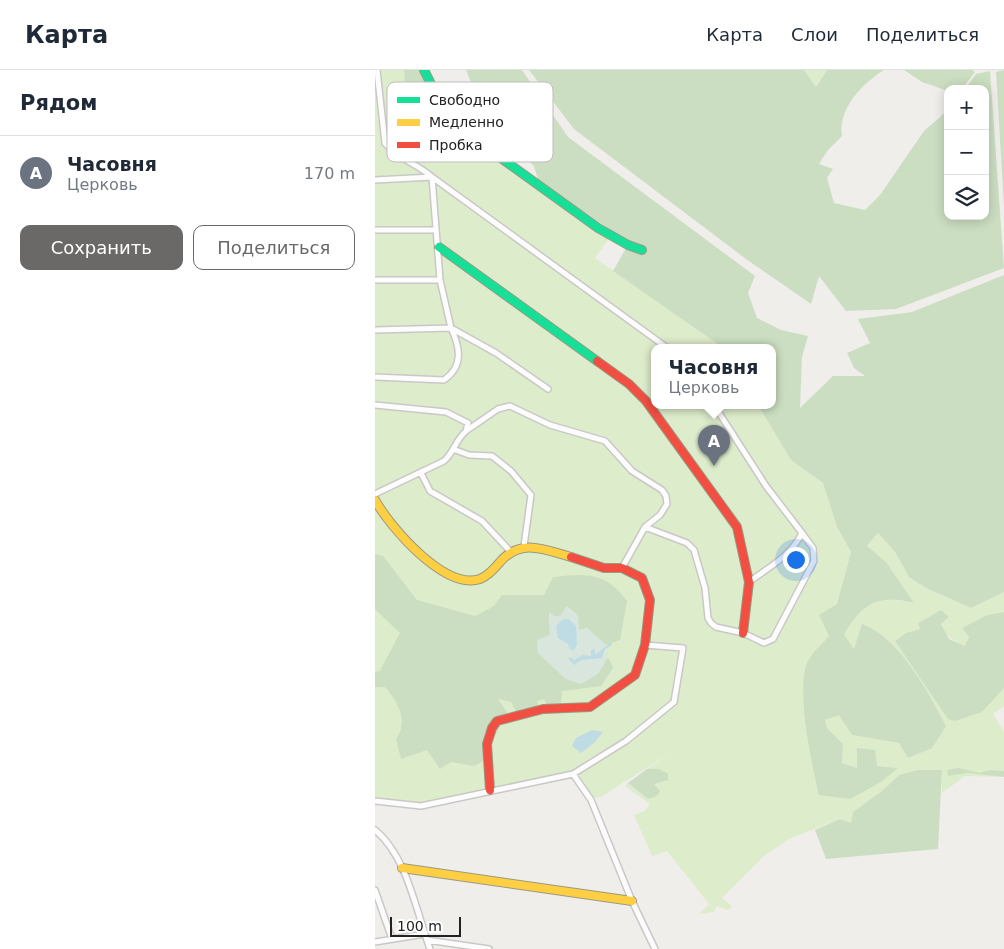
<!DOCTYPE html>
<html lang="ru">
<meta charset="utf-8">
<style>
:root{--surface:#fff;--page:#f6f6f7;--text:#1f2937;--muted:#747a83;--line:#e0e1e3;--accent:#6a6968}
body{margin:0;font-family:"DejaVu Sans",sans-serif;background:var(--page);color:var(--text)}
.controls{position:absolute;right:15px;top:15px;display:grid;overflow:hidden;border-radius:10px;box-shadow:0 2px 12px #0003}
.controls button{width:45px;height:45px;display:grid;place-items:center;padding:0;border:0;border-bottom:1px solid var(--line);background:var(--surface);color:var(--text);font:25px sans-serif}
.scale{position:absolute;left:15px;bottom:12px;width:71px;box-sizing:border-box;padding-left:5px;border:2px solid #222;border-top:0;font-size:14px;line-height:18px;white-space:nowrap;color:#222;-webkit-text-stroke:4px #fff;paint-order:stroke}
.you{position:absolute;left:420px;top:489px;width:18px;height:18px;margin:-12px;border:4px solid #fff;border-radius:50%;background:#1a73e8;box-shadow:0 0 0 8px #1a73e833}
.badge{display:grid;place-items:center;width:32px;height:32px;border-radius:50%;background:var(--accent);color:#fff;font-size:16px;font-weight:700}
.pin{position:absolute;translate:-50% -41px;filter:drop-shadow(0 1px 2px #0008)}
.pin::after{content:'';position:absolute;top:26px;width:18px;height:15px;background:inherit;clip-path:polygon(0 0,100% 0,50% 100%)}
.popup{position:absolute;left:276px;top:274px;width:125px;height:65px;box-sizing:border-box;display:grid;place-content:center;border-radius:10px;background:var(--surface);filter:drop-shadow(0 1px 4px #0005);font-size:16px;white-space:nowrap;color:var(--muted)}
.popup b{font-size:19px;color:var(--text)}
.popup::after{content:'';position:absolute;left:50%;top:100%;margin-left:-10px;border:10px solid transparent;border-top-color:var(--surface)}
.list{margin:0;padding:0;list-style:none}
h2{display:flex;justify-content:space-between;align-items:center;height:65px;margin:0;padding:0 20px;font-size:21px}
h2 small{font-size:16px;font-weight:400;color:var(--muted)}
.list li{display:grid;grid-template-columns:32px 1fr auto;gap:15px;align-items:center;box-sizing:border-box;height:75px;padding:0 20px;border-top:1px solid var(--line)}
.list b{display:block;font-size:19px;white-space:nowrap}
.list p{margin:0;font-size:16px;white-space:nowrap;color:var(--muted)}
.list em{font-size:16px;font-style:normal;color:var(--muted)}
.actions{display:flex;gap:10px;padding:15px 20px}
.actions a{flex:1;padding:11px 0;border:1px solid var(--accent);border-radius:10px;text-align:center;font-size:18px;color:var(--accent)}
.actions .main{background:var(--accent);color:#fff}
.icon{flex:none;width:28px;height:28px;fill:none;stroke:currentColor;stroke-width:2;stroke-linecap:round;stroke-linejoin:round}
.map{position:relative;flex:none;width:629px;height:879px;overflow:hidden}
header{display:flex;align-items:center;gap:30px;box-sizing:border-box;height:70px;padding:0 25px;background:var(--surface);border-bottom:1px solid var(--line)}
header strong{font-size:24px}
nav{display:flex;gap:28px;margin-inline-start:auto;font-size:18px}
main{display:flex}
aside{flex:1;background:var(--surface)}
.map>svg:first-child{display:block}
.grass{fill:#ddeccb}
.forest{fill:#cbdec1}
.wetland{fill:#d9e6de}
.water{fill:#bfdbe3}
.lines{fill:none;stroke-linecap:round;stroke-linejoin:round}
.street-casing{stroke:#c9c8c7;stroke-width:8}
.fast-casing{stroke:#999a82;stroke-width:10}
.slow-casing{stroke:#999a82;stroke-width:10}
.jam-casing{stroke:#999a82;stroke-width:10}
.street{stroke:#fdfcfc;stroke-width:5}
.fast{stroke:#16e098;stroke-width:8}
.slow{stroke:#ffcf43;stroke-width:8}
.jam{stroke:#f24e42;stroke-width:8}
.key{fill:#fff;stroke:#bdbdbd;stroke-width:1}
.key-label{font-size:14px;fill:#222}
</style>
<header>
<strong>Карта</strong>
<nav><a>Карта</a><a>Слои</a><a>Поделиться</a></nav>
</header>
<main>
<aside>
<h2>Рядом<small></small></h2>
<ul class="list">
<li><span class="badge" style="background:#6b7280">A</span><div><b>Часовня</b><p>Церковь</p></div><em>170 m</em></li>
</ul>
<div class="actions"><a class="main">Сохранить</a><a>Поделиться</a></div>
</aside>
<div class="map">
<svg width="629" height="879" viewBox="0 0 629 879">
<rect width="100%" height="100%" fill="#f0eeeb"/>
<path class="grass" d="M0,0h29l4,51 46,36 14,-17 142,97 -15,21 127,89h-67v58h103l33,55 32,23 14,44 14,25 -22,84 -21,24 11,135 79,-27 -21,-2 -2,-16 -18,18 -15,-5 1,-19 -16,-16 -2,-8 14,-6 13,21 47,8 47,-17c-17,-32 -36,-61 -60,-88l-32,11 -11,-14c17,-30 35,-41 70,-32l-27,-41 -19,-15 11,-14 17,19 14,25 17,11 45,20 33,-16v20l-17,3 -25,13 7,9 -4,9c-19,-9 -25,-14 -24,-36l-23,13 2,6 -14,4 96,56 2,-1v18l-11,8 11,18v39c-9,-1 -16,2 -24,2 -12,0 -21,-5 -33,-3l1,6 20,-3 36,4 -39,-1 -23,17v-23l-43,5 -17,16 -29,21 -2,12 -11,-5 -51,20 -25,17 -42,42 10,8 -4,4 -11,-4 -3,6 -15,2 10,-10 -42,-53 -15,5 -18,-41 11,-4 5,-7 -25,-18 3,-3 20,16 11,-30h-12l26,-18 -72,46 -9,1 -14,-24 -155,32 -48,-5z
M429,0h23l-11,17z"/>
<path class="forest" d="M29,0h18l20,43 26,27 -14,17 -47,-36z
M91,0h56l46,67 187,139 -7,17 9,25 24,12 27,6 -6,21 -2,51 33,-32h32l-11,-8 -7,-15 23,-10 -12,-24 54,-7 92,-37v317l-33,16 -45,-20 -17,-11 -14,-25 -17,-19 -11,13 19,16 28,41c-36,-9 -53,1 -70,32l10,14 8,-25c37,13 67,69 84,102l-14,22 -24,10 -9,-15 -47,-8 -13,-20 -14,5 2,8 16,16 -1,19 15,5v-20l18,2 2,16 21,2 -17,14 -31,17 -31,-4c-7,-29 -25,-111 -10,-136 5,-8 14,-16 20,-23l-10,-21 18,-11 14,-52 -14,-25 -14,-44 -32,-23 -33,-55h15v-58h-51l-109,-76 16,-28 -91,-63 -4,-14 -47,-42z
M154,0h275l12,17 11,-17h57c-22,14 -46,38 -42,66l-14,14 -9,14 14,5 -6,9 7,25 31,7 15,-15 44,-64 24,-21v106h37v-127h-20l11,-15 14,-3 14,197 -108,41 -50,2 -27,-35 -8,28 -65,-45 -172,-130z
M529,0h68l3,2 -13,17h-14v2l-26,-9z
M629,0v137l-8,-135z
M0,484l8,2 34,44 58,16 19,-10 8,-11h42l9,-18c33,-4 53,-5 74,24l-7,39 -14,5 -19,-17 -8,2 -12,-24 -7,10h-6l-5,-3 1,22 -12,18 28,26 32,-5 10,-17 5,11 -12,18 -39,5 -2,20 -11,-1 -5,-11 -7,2 1,8 -19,8 -8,-15 -13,-3 9,13 -25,50 -8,4 -23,-4 -11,7 -13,-19 -26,9 -5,-20c13,-18 2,-37 -11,-52h-10v-15l5,-1 20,-38 -25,-24z
M566,540l8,7 -8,7 8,15 16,7 4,-9 -7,-9 25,-13 17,-3v76l-22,24 -27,9 -7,-2 -53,-78 11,-8 14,-4 -2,-6z
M583,698l22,5 10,-3 14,1v6l-36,-4 -20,3 -1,-6z
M272,699h12l9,5v6l-14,4 6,7 -3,5 -9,3 -20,-16z
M543,700h24l-4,79 -112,10 -11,-29 25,-11 11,4 2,-11 29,-21 17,-16z"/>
<path class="wetland" d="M192,536l11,9 1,15 8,-2 19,17 -11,10v-6l-4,7 -17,4 -3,-3 7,7 4,-4 22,-4 3,-9 1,10 -10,17 -17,10 -15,-5 -28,-26 -1,-13 13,-5 -1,-23 5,4h6z"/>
<path class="water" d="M188,549h6l7,7 1,19 -4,6 -4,-3 -1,-4 -10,-6 -2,-12z
M236,572l1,3 -7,4 -3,9 -20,2 -8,5 -6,-7 3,-1 3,3 9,-5 8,1v-6l4,-1v6z
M217,660l11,2 -8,10 -14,11 -9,-7 4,-8z"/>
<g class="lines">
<g class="street-casing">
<path id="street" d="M2,0l8,73c11,15 33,21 47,34l8,103 11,48 45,25 52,36
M0,110l57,-3 234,170
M1,160h60
M0,210h65
M0,307l69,3c20,-14 16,-33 7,-52l-76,2
M0,335l71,7 22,11 -2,8 32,-22 12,-3 40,19 55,16 27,30 30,19 4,6 1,8 -7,11 -15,12 -23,41
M339,335l52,81 36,47c-11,23 -33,34 -53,49
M78,379l16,6 23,1 19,15 20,24 -7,51
M46,403l9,18 52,30 28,30
M0,424l69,-33c10,-9 11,-20 22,-30
M270,457l42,16 7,7 11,38 3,30 3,5 5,4 27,6 21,10 9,-4 41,-78 -1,-13 -11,-15
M198,704l18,26 41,101 23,48
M0,731l46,5 152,-32 53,-33 48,-39 9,-54 -38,-3
M0,760c32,26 41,81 55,119
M0,820l17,49
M52,870l62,9
M0,872l49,-8"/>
</g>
<g class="fast-casing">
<path id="fast" d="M49,0l18,36 20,24 136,98 30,17 14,5
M64,177l158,114"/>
</g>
<g class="slow-casing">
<path id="slow" d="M0,430c15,27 70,91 105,79 8,-3 15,-11 20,-17 21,-24 43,-13 71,-5
M27,798l230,33"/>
</g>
<g class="jam-casing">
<path id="jam" d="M222,291l32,23 17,17 91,126 12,55 -6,51
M115,720l-3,-46 5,-16 5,-7 46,-12 47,-2 45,-32 10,-30 5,-45 -8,-22 -20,-10h-18l-33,-11"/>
</g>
<use href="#street" class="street"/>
<use href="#fast" class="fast"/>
<use href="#slow" class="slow"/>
<use href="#jam" class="jam"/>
</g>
<rect x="12" y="12" width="166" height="80" rx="8" class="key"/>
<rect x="22" y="27" width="23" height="6" fill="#16e098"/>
<rect x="22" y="49" width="23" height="7" fill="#ffcf43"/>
<rect x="22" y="72" width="23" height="6" fill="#f24e42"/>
<g class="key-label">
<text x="54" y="35">Свободно</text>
<text x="54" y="57">Медленно</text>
<text x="54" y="80">Пробка</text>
</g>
</svg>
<div class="controls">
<button>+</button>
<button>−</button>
<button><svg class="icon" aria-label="layers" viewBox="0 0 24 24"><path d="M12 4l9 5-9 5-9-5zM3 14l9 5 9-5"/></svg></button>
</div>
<div class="scale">100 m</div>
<div class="you"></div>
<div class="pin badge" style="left:339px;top:396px;background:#6b7280">A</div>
<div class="popup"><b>Часовня</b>Церковь</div>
</div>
</main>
